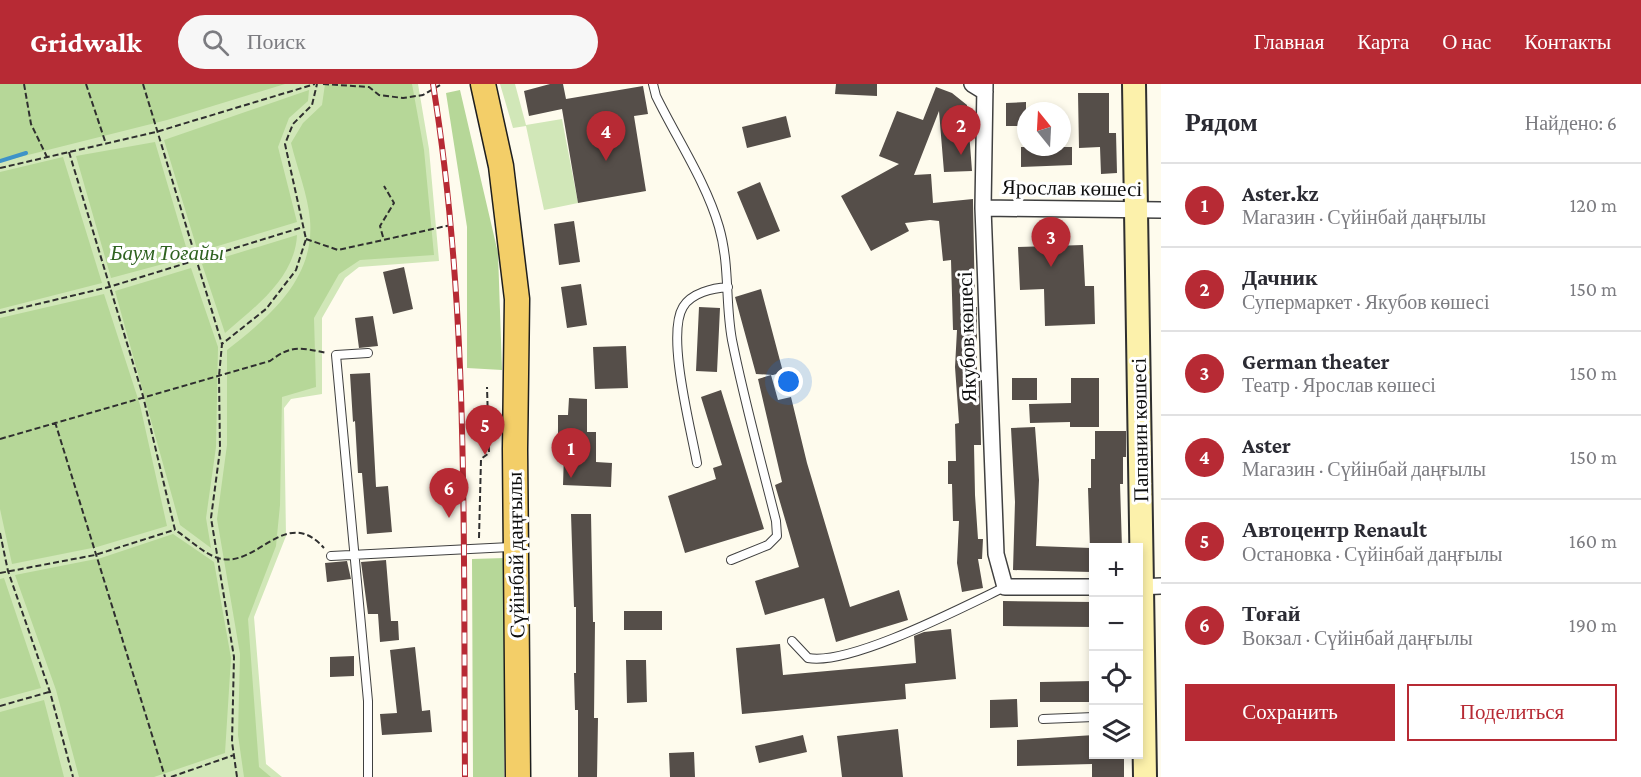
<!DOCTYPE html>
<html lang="ru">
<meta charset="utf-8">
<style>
:root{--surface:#fff;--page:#f7f7f7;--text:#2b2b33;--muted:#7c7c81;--line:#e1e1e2;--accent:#b72a34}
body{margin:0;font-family:"Crimson Pro",serif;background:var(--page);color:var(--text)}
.controls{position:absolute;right:18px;bottom:18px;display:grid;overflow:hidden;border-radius:0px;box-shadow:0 3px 9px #0003}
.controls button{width:54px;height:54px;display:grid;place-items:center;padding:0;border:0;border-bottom:2px solid var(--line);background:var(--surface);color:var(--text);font:30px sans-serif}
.compass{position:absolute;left:1017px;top:18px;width:54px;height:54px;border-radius:50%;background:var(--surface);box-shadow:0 3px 9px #0003;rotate:342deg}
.you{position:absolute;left:789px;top:298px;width:21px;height:21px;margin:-15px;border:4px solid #fff;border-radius:50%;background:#1a73e8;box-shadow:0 0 0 9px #1a73e833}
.badge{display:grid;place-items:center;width:39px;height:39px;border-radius:50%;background:var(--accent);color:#fff;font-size:20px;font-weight:700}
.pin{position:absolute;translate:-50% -50px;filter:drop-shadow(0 2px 3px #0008)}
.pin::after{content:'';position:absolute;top:32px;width:21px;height:18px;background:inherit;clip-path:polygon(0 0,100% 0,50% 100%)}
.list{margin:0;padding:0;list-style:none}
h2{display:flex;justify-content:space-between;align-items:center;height:78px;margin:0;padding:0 24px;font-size:26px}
h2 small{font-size:20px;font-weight:400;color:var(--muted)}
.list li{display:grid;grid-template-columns:39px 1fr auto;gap:18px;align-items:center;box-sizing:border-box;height:84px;padding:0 24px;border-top:2px solid var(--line)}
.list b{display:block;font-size:22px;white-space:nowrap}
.list p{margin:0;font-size:20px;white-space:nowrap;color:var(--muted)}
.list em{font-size:20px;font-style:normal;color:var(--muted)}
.actions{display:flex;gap:12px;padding:18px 24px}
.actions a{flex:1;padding:14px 0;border:2px solid var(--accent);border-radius:0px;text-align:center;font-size:21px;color:var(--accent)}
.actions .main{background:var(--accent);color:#fff}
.icon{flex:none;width:33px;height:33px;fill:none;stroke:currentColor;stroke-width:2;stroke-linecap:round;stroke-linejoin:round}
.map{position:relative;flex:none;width:1161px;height:693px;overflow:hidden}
header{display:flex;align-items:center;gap:36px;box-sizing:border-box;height:84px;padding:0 30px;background:var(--accent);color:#fff}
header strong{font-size:28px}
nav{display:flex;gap:33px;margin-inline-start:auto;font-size:21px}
.search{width:420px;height:54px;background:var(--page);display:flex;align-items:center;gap:15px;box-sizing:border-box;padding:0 21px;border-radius:33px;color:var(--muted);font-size:22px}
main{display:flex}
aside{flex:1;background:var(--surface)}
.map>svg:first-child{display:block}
.green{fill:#d1e7b8}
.forest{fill:#b6d798}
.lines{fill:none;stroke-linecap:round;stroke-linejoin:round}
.stream{stroke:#3e93c8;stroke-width:4}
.building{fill:#554e49}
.lane-casing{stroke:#404040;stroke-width:10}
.street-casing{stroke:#404040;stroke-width:18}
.secondary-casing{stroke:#2f2f2f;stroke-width:26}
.primary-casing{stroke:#1e1e1e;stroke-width:27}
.path{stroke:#2f2f2f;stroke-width:2;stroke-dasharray:6 3;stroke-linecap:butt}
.lane{stroke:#fff;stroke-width:8}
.street{stroke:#fff;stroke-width:15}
.secondary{stroke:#fcf1ab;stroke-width:22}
.primary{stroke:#f3ce68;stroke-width:24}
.rail-casing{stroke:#b72a34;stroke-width:6}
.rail{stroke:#fff;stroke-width:4;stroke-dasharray:11;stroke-linecap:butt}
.labels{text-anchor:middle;stroke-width:6;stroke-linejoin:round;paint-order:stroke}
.street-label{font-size:21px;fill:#0d0d0d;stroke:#fff}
.park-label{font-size:21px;font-style:italic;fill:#2f6220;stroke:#fff}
</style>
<header>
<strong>Gridwalk</strong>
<div class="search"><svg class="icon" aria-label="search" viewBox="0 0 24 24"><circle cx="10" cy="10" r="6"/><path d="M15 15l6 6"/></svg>Поиск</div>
<nav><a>Главная</a><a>Карта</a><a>О нас</a><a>Контакты</a></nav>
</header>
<main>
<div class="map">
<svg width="1161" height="693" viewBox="0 0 1161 693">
<rect width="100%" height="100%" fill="#fefbed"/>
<path class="green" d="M0,0h418l11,65 10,112 -80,6 -14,11 -23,40v76l-31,5 -7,9 2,128 -32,81 12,147 16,13h-282z
M500,0h15l11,41 36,-6 16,84 -34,7 -18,-84 -13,2z"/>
<path class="forest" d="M0,0h285l-118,36 -167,42z
M325,0h87l12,66 10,105 -74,5 -21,14 -25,44 2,69 -34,10 -2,108 -4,41 -28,73 11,148 12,10h-27l-6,-42 2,-81 -23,-135 10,-74v-95c42,-33 88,-71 83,-130 -2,-25 -13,-52 -19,-77l12,-20 19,-18z
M309,6l-1,11 -19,17 -11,29 19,75 -99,30 -34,-112z
M460,6l38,163 4,117 -35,-2v-141l-21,-134z
M155,58l34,115 -78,21 -35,-122z
M63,73l39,126 -102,26v-137z
M297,151c-2,43 -42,72 -72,98l-23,-69z
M191,184l27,79 -2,100 -10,71 5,30 -31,-23 -65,-234z
M104,210l36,111 27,121 -70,21 -85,17 -12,-55v-191z
M173,450l41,28 17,96 -6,95 -71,24h-75l-23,-87 -41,-115 86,-17z
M505,474l-1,219h-31l-1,-218z
M4,494l37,110 -41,11v-120z
M44,616l20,77h-64v-65z"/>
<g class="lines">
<path class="stream" d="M0,77l26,-8"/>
</g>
<path class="building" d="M550,0h13l3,15 77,-13 5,28 -14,2 12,75 -68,12 -16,-94 -33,7 -5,-25z
M836,0h41v12l-42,-2z
M936,3l16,6 15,12 5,66 -28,1 -5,-61 -25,64 17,-1 2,29 40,-4v4l2,104h2v74h3l1,64h-7l1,50 3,44h5l-1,20h-4l5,29 -21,4 -5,-29 2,-42h-6l-1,-37h-4v-23h8l-1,-37 4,-1 -4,-56 2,-37h-4l-2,-70 -8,1 -4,-40 -9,-1 -25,3 4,8 -38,20 -30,-55 58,-32 -20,-8 18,-45 26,9z
M1078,9h31v40h7l1,40 -16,1 -1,-27 -21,1z
M1026,18v24h-20v-23z
M786,32l5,21 -44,11 -5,-21z
M1021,63h51v18l-51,2z
M760,98l20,49 -23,9 -20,-48z
M574,137l6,41 -21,3 -5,-41z
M1083,161l2,41h9l1,38 -50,2 -1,-37 -24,1 -2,-43z
M404,183l9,42 -20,5 -10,-42z
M581,200l6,41 -20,3 -6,-41z
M761,205l22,83 -10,3 -17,-1 -21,-77z
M699,223l21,1 -3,64 -21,-1z
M373,232l5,30 -19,2 -4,-30z
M626,262l2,42 -33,1 -2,-42z
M370,289l6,114 12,-1 4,46 -25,2 -5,-61h-4l-3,-52 -2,1 -3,-48z
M771,291l7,25 13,-3 16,66 43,144 49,-17 9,30 -72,22 -12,-44 -59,17 -10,-34 44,-14 -24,-82 7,-3 -24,-103z
M1012,294h25v22h-25z
M1071,294h28v49h-29v-5l-40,1 -1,-19 42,-1z
M721,306l43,139 -79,24 -17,-57 48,-17 -3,-11 9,-3 -21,-68z
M569,314l18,1v33h9v30l16,1 -1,24 -48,-2 1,-31h-6v-39h10z
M1035,343l4,53 -3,66 55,2v24l-78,-2 2,-68 -4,-74z
M1095,347h31v26h-3v27h-3l2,64h-32l-2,-60h3v-29h4z
M571,430h20l2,108h2l-1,96h4l-1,59h-19v-67h-3l-1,-37h2v-66h-2z
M386,476l5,61h7l1,19 -19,2 -2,-28h-10l-7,-52z
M347,477l4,18 -24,3 -2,-19z
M1003,517l91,1v25l-91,-1z
M624,527h38v19h-38z
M951,545l5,50 -51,5 1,15 -164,15 -6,-66 44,-4 3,31 133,-12 -2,-27 10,-4z
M415,563l7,64 8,-1 2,22 -50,3 -2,-21 17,-1 -7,-63z
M354,572v20l-24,1v-20z
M626,576h20l1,42 -20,1z
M1094,597v21h-54v-20z
M1017,615l1,28 -28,1v-28z
M898,645l5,48h-61l-5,-41z
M803,651l4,17 -48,11 -4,-17z
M1094,651v19h30v23h-32v-13l-75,2v-26z
M694,668l1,25h-25l-1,-24z"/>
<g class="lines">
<g class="lane-casing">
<path id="lane" d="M653,0l3,12c21,43 50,86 63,131 11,38 6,75 13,113 12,60 29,121 44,181l1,15 -9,9 -37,15
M368,269l-32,2 32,346v76
M697,379c-6,-34 -31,-128 -14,-156 8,-14 30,-19 45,-20
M331,472l181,-9
M792,557l16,17c42,8 155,-51 197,-71
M1043,635l51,-2"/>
</g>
<g class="street-casing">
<path id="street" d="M972,0l13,8
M985,0l-2,124 13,346 9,33h89
M983,124l178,2
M1138,503l23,-1"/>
</g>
<g class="secondary-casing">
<path id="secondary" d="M1134,0l11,693"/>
</g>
<g class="primary-casing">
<path id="primary" d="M483,0l18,82 16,133 -2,150 3,328"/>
</g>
<path class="path" d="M24,0l7,40 16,33
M86,0l20,60
M143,0l79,260
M323,0l46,3 10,8 24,3 20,-3 19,-11
M69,68l74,244 32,134c13,8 29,24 43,28 39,12 67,-54 106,-10
M0,84l156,-36 159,-48
M383,153l-3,-11 14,-23 -10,-17
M306,155l32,11 113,-25
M0,229l109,-26 194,-60
M55,338l110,355
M0,355l270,-78c22,-17 31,-13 57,-8
M0,449l8,38 42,121 23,85
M479,454l2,-79 8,-6 -2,-66
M0,489l95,-18 79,-25
M0,622l49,-14
M171,693l63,-22
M237,693l-5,-35 2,-85 -23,-139 9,-68 -1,-74 3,-32 44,-35 30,-39 10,-31 -21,-95 8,-20 19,-19 5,-21"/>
<use href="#lane" class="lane"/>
<use href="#street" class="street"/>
<use href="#secondary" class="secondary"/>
<use href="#primary" class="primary"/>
<g class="rail-casing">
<path id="rail" d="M433,0c37,229 30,462 32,693"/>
</g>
<use href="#rail" class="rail"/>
</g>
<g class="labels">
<g class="street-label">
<text transform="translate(1072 104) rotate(1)" y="7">Ярослав көшесі</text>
<text transform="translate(967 253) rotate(-92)" y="7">Якубов көшесі</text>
<text transform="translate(1140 346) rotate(-91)" y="7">Папанин көшесі</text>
<text transform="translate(516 471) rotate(-91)" y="7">Сүйінбай даңғылы</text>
</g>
<g class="park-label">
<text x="167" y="176">Баум Тоғайы</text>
</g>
</g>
</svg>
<div class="controls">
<button>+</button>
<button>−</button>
<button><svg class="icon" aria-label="locate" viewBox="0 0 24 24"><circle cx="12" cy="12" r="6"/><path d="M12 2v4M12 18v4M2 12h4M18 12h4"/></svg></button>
<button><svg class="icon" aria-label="layers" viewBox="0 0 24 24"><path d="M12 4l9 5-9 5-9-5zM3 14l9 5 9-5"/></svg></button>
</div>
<svg class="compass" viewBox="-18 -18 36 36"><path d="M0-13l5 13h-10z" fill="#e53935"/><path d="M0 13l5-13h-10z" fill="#7c7c81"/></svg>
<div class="you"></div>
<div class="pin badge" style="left:571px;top:394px">1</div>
<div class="pin badge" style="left:961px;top:71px">2</div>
<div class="pin badge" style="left:1051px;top:183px">3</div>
<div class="pin badge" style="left:606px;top:77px">4</div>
<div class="pin badge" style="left:485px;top:371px">5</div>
<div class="pin badge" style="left:449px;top:434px">6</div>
</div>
<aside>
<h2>Рядом<small>Найдено: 6</small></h2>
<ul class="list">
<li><span class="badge">1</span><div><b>Aster.kz</b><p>Магазин · Сүйінбай даңғылы</p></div><em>120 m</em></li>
<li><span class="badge">2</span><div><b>Дачник</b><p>Супермаркет · Якубов көшесі</p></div><em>150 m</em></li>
<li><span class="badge">3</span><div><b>German theater</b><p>Театр · Ярослав көшесі</p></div><em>150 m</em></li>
<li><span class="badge">4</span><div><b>Aster</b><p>Магазин · Сүйінбай даңғылы</p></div><em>150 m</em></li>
<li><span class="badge">5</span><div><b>Автоцентр Renault</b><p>Остановка · Сүйінбай даңғылы</p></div><em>160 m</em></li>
<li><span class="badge">6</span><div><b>Тоғай</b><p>Вокзал · Сүйінбай даңғылы</p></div><em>190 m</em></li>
</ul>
<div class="actions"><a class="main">Сохранить</a><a>Поделиться</a></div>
</aside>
</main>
